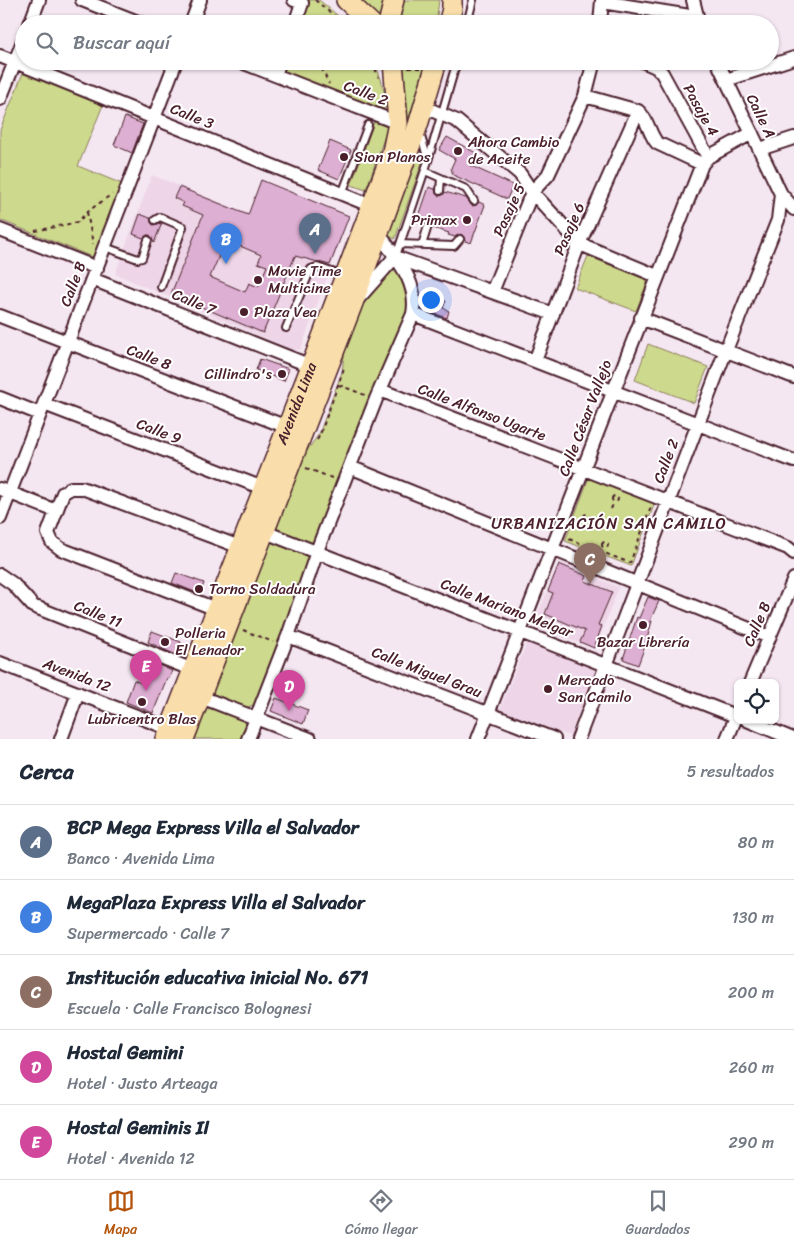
<!DOCTYPE html>
<html lang="es">
<meta charset="utf-8">
<style>
:root{--surface:#fff;--page:#f2f2f3;--text:#1f2937;--muted:#747a83;--line:#e0e1e3;--accent:#b45309}
body{margin:0;font-family:Sriracha,sans-serif;background:var(--page);color:var(--text)}
.controls{position:absolute;right:15px;bottom:15px;display:grid;overflow:hidden;border-radius:8px;box-shadow:0 1px 4px #0004}
.controls button{width:45px;height:45px;display:grid;place-items:center;padding:0;border:0;border-bottom:1px solid var(--line);background:var(--surface);color:var(--text);font:25px sans-serif}
.you{position:absolute;left:430px;top:299px;width:18px;height:18px;margin:-12px;border:4px solid #fff;border-radius:50%;background:#1a73e8;box-shadow:0 0 0 8px #1a73e833}
.badge{display:grid;place-items:center;width:32px;height:32px;border-radius:50%;background:var(--accent);color:#fff;font-size:16px;font-weight:700}
.pin{position:absolute;translate:-50% -41px;filter:drop-shadow(0 1px 2px #0008)}
.pin::after{content:'';position:absolute;top:26px;width:18px;height:15px;background:inherit;clip-path:polygon(0 0,100% 0,50% 100%)}
.list{margin:0;padding:0;list-style:none}
h2{display:flex;justify-content:space-between;align-items:center;height:65px;margin:0;padding:0 20px;font-size:21px}
h2 small{font-size:16px;font-weight:400;color:var(--muted)}
.list li{display:grid;grid-template-columns:32px 1fr auto;gap:15px;align-items:center;box-sizing:border-box;height:75px;padding:0 20px;border-top:1px solid var(--line)}
.list b{display:block;font-size:19px;white-space:nowrap}
.list p{margin:0;font-size:16px;white-space:nowrap;color:var(--muted)}
.list em{font-size:16px;font-style:normal;color:var(--muted)}
.icon{flex:none;width:28px;height:28px;fill:none;stroke:currentColor;stroke-width:2;stroke-linecap:round;stroke-linejoin:round}
.map{position:relative;flex:none;width:794px;height:739px;overflow:hidden}
.search{position:absolute;background:var(--surface);box-shadow:0 1px 4px #0004;left:15px;right:15px;top:15px;height:55px;display:flex;align-items:center;gap:12px;box-sizing:border-box;padding:0 18px;border-radius:28px;color:var(--muted);font-size:19px}
.sheet{height:440px;background:var(--surface)}
nav{display:flex;justify-content:space-around;align-items:center;box-sizing:border-box;height:70px;border-top:1px solid var(--line);background:var(--surface);font-size:14px;color:var(--muted)}
nav a{display:grid;justify-items:center;gap:2px}
nav .on{color:var(--accent)}
.map>svg:first-child{display:block}
.built{fill:#eed6e8}
.green{fill:#cdd98c;stroke:#8c7c5c}
.building{fill:#ddafd2;stroke:#4a1f2b;fill-rule:evenodd}
.lines{fill:none;stroke-linecap:round;stroke-linejoin:round}
.lane-casing{stroke:#4a1f2b;stroke-width:10}
.street-casing{stroke:#4a1f2b;stroke-width:16}
.primary-casing{stroke:#4a1f2b;stroke-width:22}
.path{stroke:#4a1f2b;stroke-width:2;stroke-dasharray:4 4;stroke-linecap:butt}
.lane{stroke:#fff;stroke-width:6}
.street{stroke:#fff;stroke-width:12}
.primary{stroke:#f9deab;stroke-width:19}
.poi-dot{fill:#4a1f2b;stroke:#fff;stroke-width:2}
.labels{text-anchor:middle;stroke-width:4;stroke-linejoin:round;paint-order:stroke}
.street-label{font-size:15px;fill:#4a1f2b;stroke:#fff}
.poi-label{font-size:15px;fill:#4a1f2b;stroke:#fff;text-anchor:start}
.neighbourhood-label{font-size:16px;letter-spacing:1px;fill:#4a1f2b;stroke:#fff}
</style>
<div class="map">
<svg width="794" height="739" viewBox="0 0 794 739">
<rect width="100%" height="100%" fill="#f5e7f2"/>
<filter id="ink" filterUnits="userSpaceOnUse"><feTurbulence type="fractalNoise" baseFrequency=".02" numOctaves="2"/><feDisplacementMap in="SourceGraphic" scale="10" xChannelSelector="R" yChannelSelector="G"/><feConvolveMatrix kernelMatrix="1 2 1 2 8 2 1 2 1" color-interpolation-filters="sRGB"/></filter>
<g filter="url(#ink)">
<path class="built" d="M152,175l183,73 1,5 -35,96 -6,2 -180,-77z
M559,562l31,13 -2,5 6,2 2,-4 23,9 -24,62 -62,-23z
M527,642l69,27 -26,67 -70,-27z"/>
<path class="green" d="M310,0h9l29,24h-48z
M354,0h31l-5,20z
M402,0h37l-3,24h-38z
M285,61h89l7,18 7,28 -10,3 -97,-39z
M402,64c9,4 18,1 28,0l-34,96z
M23,73l80,32 -25,61 49,20 -30,73 -97,-39v-90z
M374,122l14,5 -22,63 -15,-5z
M415,157l8,3 -28,79 -8,-4z
M588,256l60,24 -12,31 -61,-23z
M394,271c14,5 13,24 16,37l-97,237 -35,-14 -2,-5 27,-70 16,-22 23,-62 3,-25 14,-40 28,-34z
M648,344l60,23 -14,36 -59,-23z
M590,475l66,25 -25,66 -66,-25z
M274,541l35,14 1,5 -56,145 -10,3 -29,-12 -3,-5 56,-148z
M210,708h2l32,12 3,6 -5,13h-47l11,-29z"/>
<path class="building" d="M125,117l18,7 -11,29 -18,-8z
M447,137l29,16 -7,12 44,20 -6,14 -54,-24 -2,-7 4,-9 -16,-9z
M330,141l21,9 -12,29 -21,-9z
M261,180l88,36 -19,49 -35,-9 -32,77 -92,-39 32,-79 -21,-9 2,-3 -10,-5 5,-11 69,28zM226,240l35,15 -3,8 9,3 -9,21 -9,-4 -4,9 -35,-15z
M429,187l6,2 1,5 3,2 4,-1 2,-3 21,6 6,8 4,-1 3,-3 6,3 -14,38 -6,-2 -1,-4 -3,-3 -6,3 -7,-2 1,-2 -16,-5 -3,-7h-4l-3,3 -6,-2z
M140,214l10,4 1,4 2,3 9,-2 -8,20 -4,-8h-3l-4,3 -10,-4z
M430,295l16,6 -3,7 6,3 -2,7 -22,-8z
M260,359l29,10 -5,12 -28,-11z
M559,564l28,12 -2,5 27,11 -14,33 4,1 -8,22 -14,-6 5,-11 -40,-17 8,-21 -5,-2z
M176,573l28,10 -4,11 -28,-11z
M648,597l11,4 -9,20h2l-7,25 -7,19 -15,-6 14,-42 2,1z
M152,631l29,11 -5,13 -28,-13z
M150,661l22,10 -3,8 -2,-1 -14,35 -27,-11 8,-22 7,3z
M276,698l32,12 -5,14 -32,-13z"/>
<g class="lines">
<g class="lane-casing">
<path id="lane" d="M467,24l6,-24
M420,133l8,27
M425,171l41,18 8,12
M440,191l1,-13
M342,194l26,-69
M155,220l5,-3 23,10 -22,60
M400,244l54,2 6,-7
M422,245l6,-19
M105,247l33,12 4,-1 6,-18
M396,256l32,-95 29,-100
M286,328l25,-59 6,-2 27,9"/>
</g>
<g class="street-casing">
<path id="street" d="M82,0l61,24
M294,0l8,3 -7,21
M693,0l6,24
M602,2l94,15
M30,24l9,-24
M191,24l9,-24
M600,24l2,-24
M0,56l372,150
M239,61l159,62
M642,61l14,6 6,6 46,84
M717,61l64,133 13,15
M275,75l5,-14
M726,80l68,-22
M585,96l53,15c10,8 11,23 19,32l45,21
M0,99l24,-60
M424,107l33,14 63,53 12,18 48,52 77,32
M760,149l34,-11
M0,230l97,38
M395,257l158,57
M92,279l219,87
M492,292l40,-100 16,-17 37,-79 9,-35
M357,300l38,-43
M413,314l381,147
M0,316l287,111
M641,318l153,59
M535,361l44,-117 59,-133
M380,390l408,158 6,5
M0,398l40,16
M44,404l219,84
M350,467l419,170
M0,489l56,22
M0,518l176,-457
M265,532l473,185
M0,575l13,9 20,22 160,64
M216,609l-155,-60 -9,-7 -4,-9 15,-40 8,-5h11l158,59
M288,636l266,103
M0,663l170,66
M750,683l44,-104
M193,694l117,45
M747,720l46,19
M61,739l17,-46
M248,739l40,-103 32,-93 56,-144 37,-85c6,-32 -17,-56 -34,-80
M478,739l224,-575 6,-7 44,-24
M578,739l148,-389 52,-130 3,-26
M727,739l11,-27"/>
</g>
<g class="primary-casing">
<g id="primary">
<path d="M346,0l26,24"/>
<path d="M388,24l6,-24"/>
<path d="M448,24l4,-15v-9"/>
<path id="s1" d="M166,739l145,-373 81,-214 6,-29 -5,-62"/>
<path d="M184,739l169,-436 65,-178 19,-64"/>
</g>
</g>
<path class="path" d="M315,0l29,24
M318,61l11,23
M372,61l7,17
M408,68h13
M87,212l6,32
M35,231l43,-9 9,-10 25,-18
M339,385l26,10
M317,440l3,-5 24,-67
M306,468l26,10
M612 499a3 3 0 1 1 6 0a3 3 0 1 1-6 0Z
M611,509l3,-7
M584 517a3 3 0 1 1 6 0a3 3 0 1 1-6 0Z
M590,518l7,2
M630 528a3 3 0 1 1 6 0a3 3 0 1 1-6 0Z
M624,525l6,2
M569,539l61,24 21,-56
M602 545a3 3 0 1 1 6 0a3 3 0 1 1-6 0Z
M243,630l30,12"/>
<use href="#lane" class="lane"/>
<use href="#street" class="street"/>
<use href="#primary" class="primary"/>
</g>
</g>
<g class="poi-dot">
<circle cx="458" cy="151" r="5"/>
<circle cx="344" cy="157" r="5"/>
<circle cx="467" cy="220" r="5"/>
<circle cx="258" cy="280" r="5"/>
<circle cx="244" cy="312" r="5"/>
<circle cx="282" cy="374" r="5"/>
<circle cx="199" cy="589" r="5"/>
<circle cx="643" cy="625" r="5"/>
<circle cx="165" cy="642" r="5"/>
<circle cx="548" cy="689" r="5"/>
<circle cx="142" cy="702" r="5"/>
</g>
<g class="labels">
<g class="street-label">
<text transform="translate(366 93) rotate(21)" y="5">Calle 2</text>
<text transform="translate(701 110) rotate(61)" y="5">Pasaje 4</text>
<text transform="translate(192 116) rotate(22)" y="5">Calle 3</text>
<text transform="translate(761 116) rotate(64)" y="5">Calle A</text>
<text transform="translate(509 210) rotate(-65)" y="5">Pasaje 5</text>
<text transform="translate(569 229) rotate(-67)" y="5">Pasaje 6</text>
<text transform="translate(73 284) rotate(-69)" y="5">Calle B</text>
<text transform="translate(194 302) rotate(22)" y="5">Calle 7</text>
<text transform="translate(149 357) rotate(21)" y="5">Calle 8</text>
<text dy="5" stroke="none"><textPath href="#s1" startOffset="360">Avenida Lima</textPath></text>
<text transform="translate(482 412) rotate(21)" y="5">Calle Alfonso Ugarte</text>
<text transform="translate(585 418) rotate(-69)" y="5">Calle César Vallejo</text>
<text transform="translate(159 431) rotate(21)" y="5">Calle 9</text>
<text transform="translate(666 461) rotate(-69)" y="5">Calle 2</text>
<text transform="translate(507 608) rotate(21)" y="5">Calle Mariano Melgar</text>
<text transform="translate(98 614) rotate(22)" y="5">Calle 11</text>
<text transform="translate(757 624) rotate(-67)" y="5">Calle B</text>
<text transform="translate(427 672) rotate(21)" y="5">Calle Miguel Grau</text>
<text transform="translate(77 675) rotate(21)" y="5">Avenida 12</text>
</g>
<g class="poi-label">
<text x="468" y="147">Ahora Cambio<tspan x="468" dy="17">de Aceite</tspan></text>
<text x="354" y="162">Sion Planos</text>
<text x="457" y="225" text-anchor="end">Primax</text>
<text x="268" y="276">Movie Time<tspan x="268" dy="17">Multicine</tspan></text>
<text x="254" y="317">Plaza Vea</text>
<text x="272" y="379" text-anchor="end">Cillindro's</text>
<text x="209" y="594">Torno Soldadura</text>
<text x="175" y="638">Polleria<tspan x="175" dy="17">El Lenador</tspan></text>
<text x="643" y="647" text-anchor="middle">Bazar Librería</text>
<text x="558" y="685">Mercado<tspan x="558" dy="17">San Camilo</tspan></text>
<text x="142" y="724" text-anchor="middle">Lubricentro Blas</text>
</g>
<g class="neighbourhood-label">
<text x="609" y="529">URBANIZACIÓN SAN CAMILO</text>
</g>
</g>
</svg>
<div class="controls">
<button><svg class="icon" aria-label="locate" viewBox="0 0 24 24"><circle cx="12" cy="12" r="6"/><path d="M12 2v4M12 18v4M2 12h4M18 12h4"/></svg></button>
</div>
<div class="you"></div>
<div class="pin badge" style="left:315px;top:254px;background:#5c6f8a">A</div>
<div class="pin badge" style="left:226px;top:264px;background:#3f7fe0">B</div>
<div class="pin badge" style="left:590px;top:584px;background:#8d6e63">C</div>
<div class="pin badge" style="left:289px;top:711px;background:#d1479c">D</div>
<div class="pin badge" style="left:146px;top:691px;background:#d1479c">E</div>
<div class="search"><svg class="icon" aria-label="search" viewBox="0 0 24 24"><circle cx="10" cy="10" r="6"/><path d="M15 15l6 6"/></svg>Buscar aquí</div>
</div>
<section class="sheet">
<h2>Cerca<small>5 resultados</small></h2>
<ul class="list">
<li><span class="badge" style="background:#5c6f8a">A</span><div><b>BCP Mega Express Villa el Salvador</b><p>Banco · Avenida Lima</p></div><em>80 m</em></li>
<li><span class="badge" style="background:#3f7fe0">B</span><div><b>MegaPlaza Express Villa el Salvador</b><p>Supermercado · Calle 7</p></div><em>130 m</em></li>
<li><span class="badge" style="background:#8d6e63">C</span><div><b>Institución educativa inicial No. 671</b><p>Escuela · Calle Francisco Bolognesi</p></div><em>200 m</em></li>
<li><span class="badge" style="background:#d1479c">D</span><div><b>Hostal Gemini</b><p>Hotel · Justo Arteaga</p></div><em>260 m</em></li>
<li><span class="badge" style="background:#d1479c">E</span><div><b>Hostal Geminis II</b><p>Hotel · Avenida 12</p></div><em>290 m</em></li>
</ul>
</section>
<nav>
<a class="on"><svg class="icon" aria-label="map" viewBox="0 0 24 24"><path d="M3 6l6-2 6 2 6-2v14l-6 2-6-2-6 2zM9 4v14M15 6v14"/></svg>Mapa</a>
<a><svg class="icon" aria-label="directions" viewBox="0 0 24 24"><path d="M12 3l9 9-9 9-9-9zM9 14v-3h6M13 9l2 2-2 2"/></svg>Cómo llegar</a>
<a><svg class="icon" aria-label="saved" viewBox="0 0 24 24"><path d="M7 4h10v16l-5-4-5 4z"/></svg>Guardados</a>
</nav>
